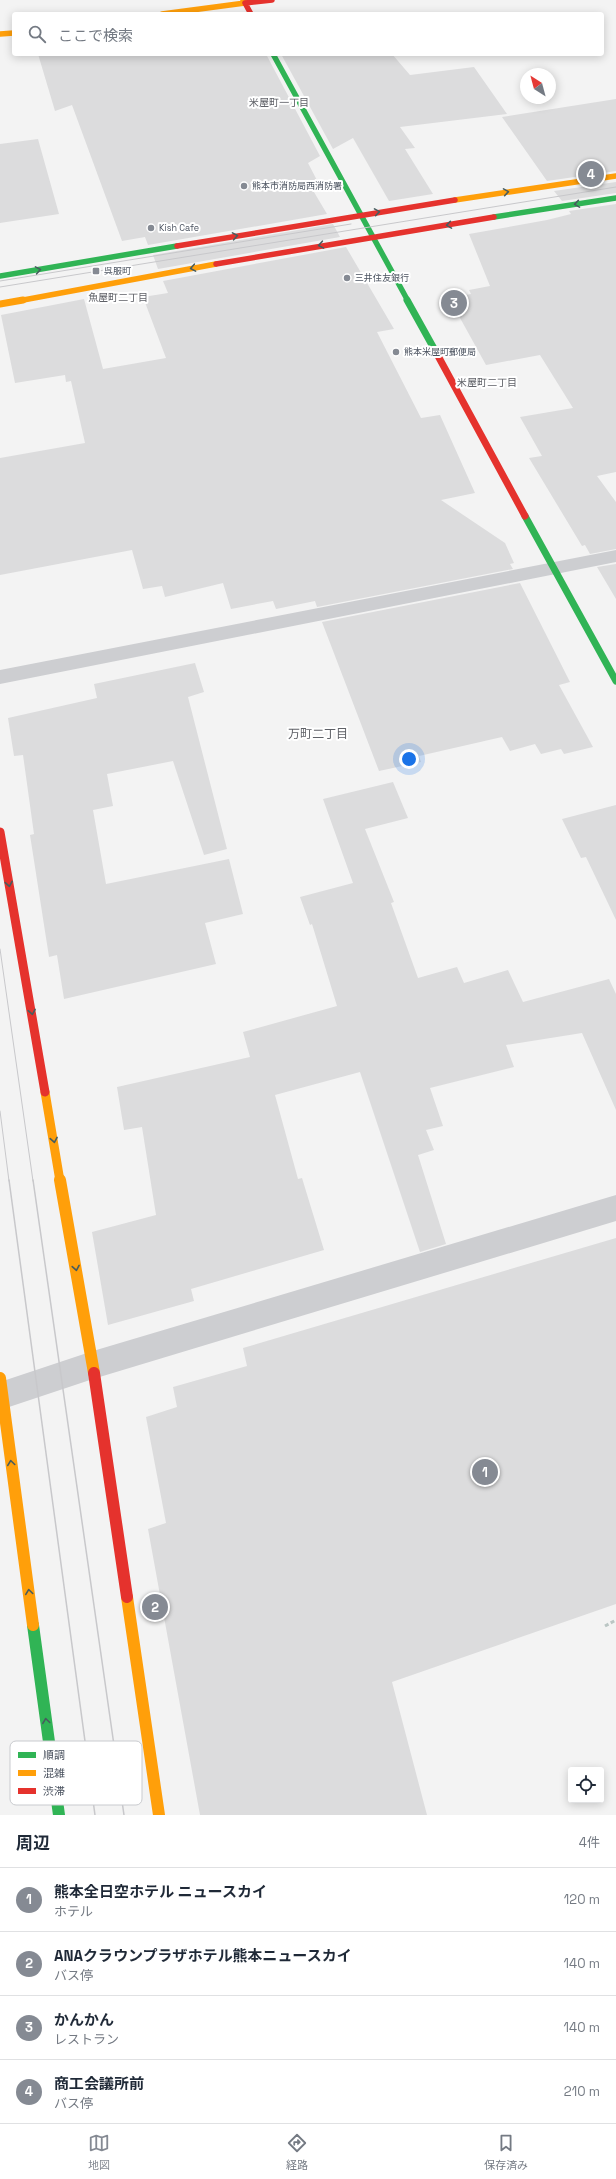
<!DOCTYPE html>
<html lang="ja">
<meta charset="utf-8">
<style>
:root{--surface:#fff;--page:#f2f2f3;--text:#1f2937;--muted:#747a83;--line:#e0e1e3;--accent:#858a93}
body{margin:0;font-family:"Space Grotesk","Noto Sans JP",sans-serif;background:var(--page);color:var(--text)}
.controls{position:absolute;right:12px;bottom:12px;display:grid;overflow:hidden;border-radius:4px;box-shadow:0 2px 10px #0003}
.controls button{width:36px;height:36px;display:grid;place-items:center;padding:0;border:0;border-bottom:1px solid var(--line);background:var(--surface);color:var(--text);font:20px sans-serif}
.compass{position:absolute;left:520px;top:68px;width:36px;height:36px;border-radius:50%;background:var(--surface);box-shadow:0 2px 10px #0003;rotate:324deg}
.you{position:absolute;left:409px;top:759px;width:14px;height:14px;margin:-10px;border:3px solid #fff;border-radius:50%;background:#1a73e8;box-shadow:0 0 0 6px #1a73e833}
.badge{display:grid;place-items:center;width:26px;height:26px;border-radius:50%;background:var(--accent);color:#fff;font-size:13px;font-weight:700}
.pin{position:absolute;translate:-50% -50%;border:2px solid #fff;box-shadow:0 1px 4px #0006}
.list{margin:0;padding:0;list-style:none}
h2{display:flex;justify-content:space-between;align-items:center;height:52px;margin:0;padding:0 16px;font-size:17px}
h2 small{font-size:13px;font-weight:400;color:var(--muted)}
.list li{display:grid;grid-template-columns:26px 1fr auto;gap:12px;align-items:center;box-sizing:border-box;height:64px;padding:0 16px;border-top:1px solid var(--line)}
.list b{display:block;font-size:15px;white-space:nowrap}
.list p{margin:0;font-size:13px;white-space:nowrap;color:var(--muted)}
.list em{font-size:13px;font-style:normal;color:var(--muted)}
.icon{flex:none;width:22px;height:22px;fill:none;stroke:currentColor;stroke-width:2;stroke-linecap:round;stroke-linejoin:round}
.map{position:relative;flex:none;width:616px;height:1815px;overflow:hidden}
.search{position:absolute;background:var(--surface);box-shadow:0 2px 10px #0003;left:12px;right:12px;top:12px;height:44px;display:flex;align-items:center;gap:10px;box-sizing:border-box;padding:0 14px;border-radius:4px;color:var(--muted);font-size:15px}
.sheet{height:308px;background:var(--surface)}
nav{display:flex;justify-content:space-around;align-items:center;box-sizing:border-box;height:56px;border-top:1px solid var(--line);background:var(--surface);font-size:11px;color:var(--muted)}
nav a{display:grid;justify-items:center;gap:2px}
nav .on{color:var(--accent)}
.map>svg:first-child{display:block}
.building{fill:#dcdcdd}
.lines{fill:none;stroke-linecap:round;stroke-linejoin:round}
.path{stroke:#bbc6c4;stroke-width:3;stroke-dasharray:4 2.5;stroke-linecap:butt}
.street{fill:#cdced1;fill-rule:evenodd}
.fast-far2{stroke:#30b455;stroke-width:5.5}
.fast-far1{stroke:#30b455;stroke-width:7}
.fast{stroke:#30b455;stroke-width:12}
.slow-far3{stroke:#ff9f0a;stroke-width:5.5}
.slow-far2{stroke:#ff9f0a;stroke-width:7}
.slow-far1{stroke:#ff9f0a;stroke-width:9}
.slow{stroke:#ff9f0a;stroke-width:12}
.jam-far3{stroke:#e5322d;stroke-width:5.5}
.jam-far2{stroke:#e5322d;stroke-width:7}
.jam-far1{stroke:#e5322d;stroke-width:9}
.jam{stroke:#e5322d;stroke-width:12}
.tram-far1{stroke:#c8c8cb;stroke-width:1}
.tram{stroke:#c8c8cb;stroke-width:1.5}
.oneway{stroke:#475c5e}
.poi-dot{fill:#858a93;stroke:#fff;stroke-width:1.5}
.labels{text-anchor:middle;stroke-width:4;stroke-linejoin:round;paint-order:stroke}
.far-poi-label{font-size:9px;fill:#4a525f;stroke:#fff;text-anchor:start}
.far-neighbourhood-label{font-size:10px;fill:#5f6167;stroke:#fff}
.neighbourhood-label{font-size:12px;fill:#5f6167;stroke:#fff}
.key{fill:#fff;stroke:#c9cbcf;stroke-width:1}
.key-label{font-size:11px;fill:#4a525f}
</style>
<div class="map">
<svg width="616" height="1815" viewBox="0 0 616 1815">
<rect width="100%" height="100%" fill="#f3f3f3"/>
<path class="building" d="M38,54h228l54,102 -12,7 14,27 -11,-3 16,27 -179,31 -3,-8 -23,4 -50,-136 -17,6z
M281,54h111l18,21 64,-8 33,47 -107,13 15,21 -10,1 28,45 -44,7 -36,-63 -20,11z
M616,99v72l-69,10 -45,-64z
M38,139l21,75 -59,9v-79z
M616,182v11l-54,8 -8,-10z
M616,204v268l-19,4 19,26v47l-26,5 -5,-9 -3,1 -53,-88 13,-2 -22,-39 53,-9 -33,-53 -54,10 -37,-67 22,-4 -2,-4 21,-4 -21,-52 78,-14 24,-6 -2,-3z
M333,224l7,13 -182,32 -5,-14z
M346,247l48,82 -17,3 44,86 19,-3 35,78 -34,7 64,43 9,20 -4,1 3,5 -196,38 -2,-6 -39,8 -3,-8 -42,8 -8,-26 -58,14 -3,-11 -19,3 -11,-39 -132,25v-117l85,-15 -14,-62 -5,1 -1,-7 -50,8 -14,-68 83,-16 19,70 63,-11 -23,-61 25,-4 -5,-12z
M616,564v35l-19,-32z
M520,583l50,99 -11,3 34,62 -29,7 -3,-5 -20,5 -6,-10 -25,7 -8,-14 -83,19 2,6 -42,9 -57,-149z
M195,663l9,29 -16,5 39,152 -23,6 -31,-94 -66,13 6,32 -20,4 13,74 123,-25 14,55 -38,9 11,41 -152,35 -7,-44 -8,2 -19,-122 4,-1 -11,-79 -9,1 -6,-38 89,-20 -3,-14z
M393,782l15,36 -43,11 29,73 -3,1 27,75 39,-11 7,16 44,-13 15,32 86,-23 7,15v116l-34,-77 -76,12 8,22 -84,21 13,38 -17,4 8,20 -16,5 28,89 -26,8 -60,-180 -85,23 23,84 4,-1 22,72 -133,39 3,12 -86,24 -16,-93 64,-17 -14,-88 -18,3 -7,-43 133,-30 -7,-25 94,-26 -25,-82 -2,1 -10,-28 53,-14 -30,-84z
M616,805v115l-30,-63 -5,1 -19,-39z
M616,1238v366l-224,78 35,133h-227l-52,-286 18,-6 -20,-106 31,-10 -4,-20 74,-21 -4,-18z"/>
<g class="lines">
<path class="path" d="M605,1626l11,-6"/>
<path class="street" d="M616,550v12l-616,122v-14z
M616,1195v26l-523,158 -93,31v-28l93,-31z"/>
<path class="fast-far2" d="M273,54l135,247
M494,217l122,-19
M0,276l177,-30"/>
<path class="fast-far1" d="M407,300l30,54
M525,516l91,165"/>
<path class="fast" d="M33,1625l26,190"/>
<path class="slow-far3" d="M162,14l83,-11 -2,-3
M0,34l14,-1
M455,200l161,-24
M18,301l198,-37"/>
<path class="slow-far2" d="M0,304l23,-4"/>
<path class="slow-far1" d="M45,1092l15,89"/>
<path class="slow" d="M60,1180l34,193
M0,1378l33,247
M127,1597l32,218"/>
<path class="jam-far3" d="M251,14l-6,-11 27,-3
M177,246l278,-46
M216,264l278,-47"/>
<path class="jam-far2" d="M437,354l88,162"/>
<path class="jam-far1" d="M0,832l45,260"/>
<path class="jam" d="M94,1373l33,224"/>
<path class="tram-far1" d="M0,281l351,-57
M0,287l616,-100
M0,949l33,232
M0,1111l9,70"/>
<path class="tram" d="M9,1180l86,635
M33,1180l91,635"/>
</g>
<defs><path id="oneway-chevron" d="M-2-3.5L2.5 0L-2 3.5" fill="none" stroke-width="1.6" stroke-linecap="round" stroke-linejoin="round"/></defs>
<g class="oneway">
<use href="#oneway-chevron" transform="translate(506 192) rotate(-9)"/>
<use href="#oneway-chevron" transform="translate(577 204) rotate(171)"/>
<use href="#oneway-chevron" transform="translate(377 212) rotate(-9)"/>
<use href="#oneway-chevron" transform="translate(449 225) rotate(171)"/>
<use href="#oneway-chevron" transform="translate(235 236) rotate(-10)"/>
<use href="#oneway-chevron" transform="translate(321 245) rotate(170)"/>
<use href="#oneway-chevron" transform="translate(193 268) rotate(170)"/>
<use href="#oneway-chevron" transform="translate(38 270) rotate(-10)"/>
<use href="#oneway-chevron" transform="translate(9 884) rotate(80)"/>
<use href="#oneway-chevron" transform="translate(32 1012) rotate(80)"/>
<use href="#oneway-chevron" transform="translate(54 1140) rotate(80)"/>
<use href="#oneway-chevron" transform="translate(76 1268) rotate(80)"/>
<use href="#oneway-chevron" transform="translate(11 1463) rotate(-98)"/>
<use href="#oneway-chevron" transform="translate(29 1592) rotate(-98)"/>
<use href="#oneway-chevron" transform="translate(46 1721) rotate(-98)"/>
</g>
<g class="poi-dot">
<circle cx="244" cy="186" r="4"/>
<circle cx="151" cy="228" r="4"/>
<rect x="92" y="267" width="8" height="8" rx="2"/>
<circle cx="347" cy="278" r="4"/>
<circle cx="396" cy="352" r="4"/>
</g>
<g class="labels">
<g class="far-poi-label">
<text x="252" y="189">熊本市消防局西消防署</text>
<text x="159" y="231">Kish Cafe</text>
<text x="104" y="274">呉服町</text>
<text x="355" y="281">三井住友銀行</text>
<text x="404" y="355">熊本米屋町郵便局</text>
</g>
<g class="far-neighbourhood-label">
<text x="279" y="106">米屋町一丁目</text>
<text x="118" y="301">魚屋町二丁目</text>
<text x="487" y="386">米屋町二丁目</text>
</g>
<g class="neighbourhood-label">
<text x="318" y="738">万町二丁目</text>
</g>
</g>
<rect x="10" y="1741" width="132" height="64" rx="6" class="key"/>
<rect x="18" y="1752" width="18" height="6" fill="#30b455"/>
<rect x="18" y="1770" width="18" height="6" fill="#ff9f0a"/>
<rect x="18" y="1788" width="18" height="6" fill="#e5322d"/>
<g class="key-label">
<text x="43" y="1759">順調</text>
<text x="43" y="1777">混雑</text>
<text x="43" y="1795">渋滞</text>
</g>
</svg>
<div class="controls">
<button><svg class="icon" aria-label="locate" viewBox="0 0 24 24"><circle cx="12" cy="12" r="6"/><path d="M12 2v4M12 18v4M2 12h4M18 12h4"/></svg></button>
</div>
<svg class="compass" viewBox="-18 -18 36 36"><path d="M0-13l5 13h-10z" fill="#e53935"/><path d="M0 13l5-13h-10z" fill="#747a83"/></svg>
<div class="you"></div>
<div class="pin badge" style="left:485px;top:1472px">1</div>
<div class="pin badge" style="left:155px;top:1607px">2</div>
<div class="pin badge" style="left:454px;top:303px">3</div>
<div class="pin badge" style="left:591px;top:174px">4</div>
<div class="search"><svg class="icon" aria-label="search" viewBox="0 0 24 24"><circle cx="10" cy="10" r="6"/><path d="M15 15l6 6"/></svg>ここで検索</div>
</div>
<section class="sheet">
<h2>周辺<small>4件</small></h2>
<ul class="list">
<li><span class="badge">1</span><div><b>熊本全日空ホテル ニュースカイ</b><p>ホテル</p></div><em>120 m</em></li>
<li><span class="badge">2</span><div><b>ANAクラウンプラザホテル熊本ニュースカイ</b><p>バス停</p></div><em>140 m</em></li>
<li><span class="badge">3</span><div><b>かんかん</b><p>レストラン</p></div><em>140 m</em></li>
<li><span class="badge">4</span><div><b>商工会議所前</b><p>バス停</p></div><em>210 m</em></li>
</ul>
</section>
<nav>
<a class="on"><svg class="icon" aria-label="map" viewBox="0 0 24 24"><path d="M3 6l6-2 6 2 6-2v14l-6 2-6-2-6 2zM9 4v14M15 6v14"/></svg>地図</a>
<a><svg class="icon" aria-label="directions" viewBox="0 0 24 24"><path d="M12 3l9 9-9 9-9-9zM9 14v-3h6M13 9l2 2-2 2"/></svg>経路</a>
<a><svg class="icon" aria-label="saved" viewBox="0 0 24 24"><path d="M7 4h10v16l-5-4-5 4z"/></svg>保存済み</a>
</nav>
